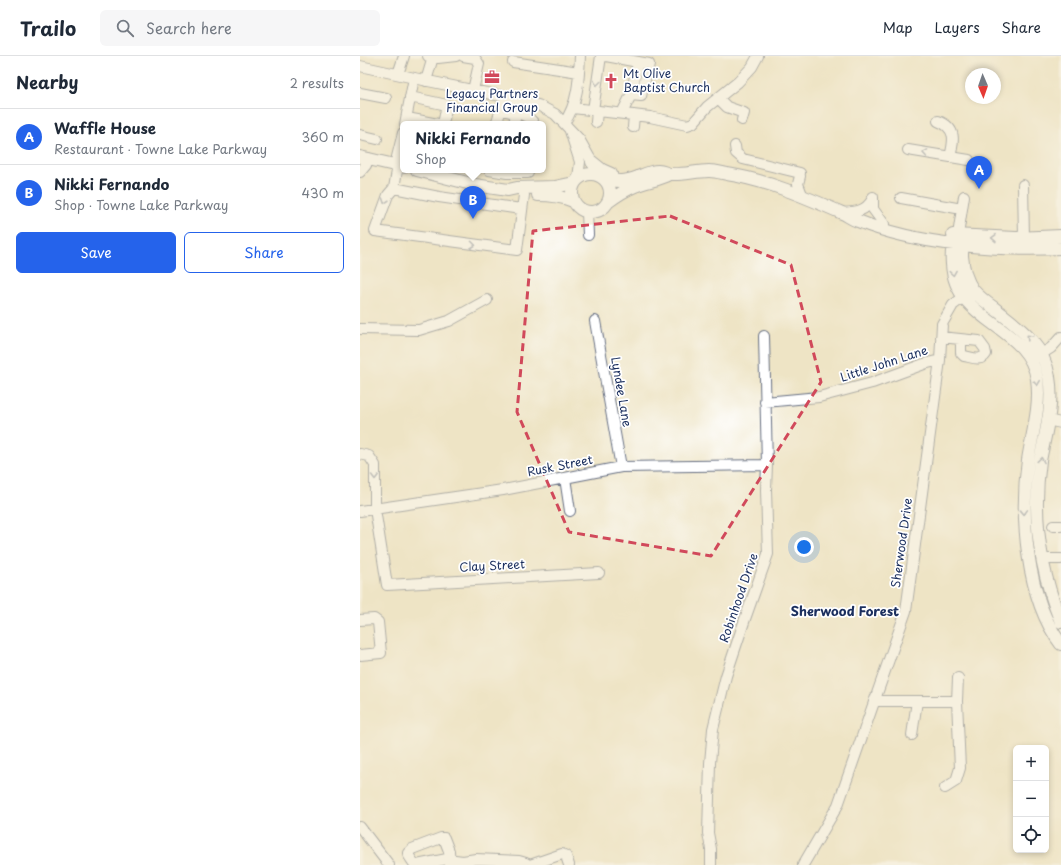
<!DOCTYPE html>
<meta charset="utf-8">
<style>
:root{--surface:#fff;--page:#f6f6f7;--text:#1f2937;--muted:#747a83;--line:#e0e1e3;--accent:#2563eb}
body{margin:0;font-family:"Playpen Sans",sans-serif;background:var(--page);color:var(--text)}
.controls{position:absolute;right:12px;bottom:12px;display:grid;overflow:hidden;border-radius:6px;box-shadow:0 2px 6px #0003}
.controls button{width:36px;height:36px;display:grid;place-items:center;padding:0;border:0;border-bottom:1px solid var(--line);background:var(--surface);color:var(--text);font:20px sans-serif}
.compass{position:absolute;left:605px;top:12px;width:36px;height:36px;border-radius:50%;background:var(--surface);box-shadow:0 2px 6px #0003;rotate:178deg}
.you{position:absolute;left:444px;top:491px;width:14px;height:14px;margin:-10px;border:3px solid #fff;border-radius:50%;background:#1a73e8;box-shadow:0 0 0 6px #1a73e833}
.badge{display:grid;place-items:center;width:26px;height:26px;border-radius:50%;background:var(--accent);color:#fff;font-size:13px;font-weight:700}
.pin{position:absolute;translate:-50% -33px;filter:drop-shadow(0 1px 2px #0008)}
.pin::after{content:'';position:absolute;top:21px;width:14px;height:12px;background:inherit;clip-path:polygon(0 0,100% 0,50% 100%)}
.popup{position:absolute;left:40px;top:65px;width:146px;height:52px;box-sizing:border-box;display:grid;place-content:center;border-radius:6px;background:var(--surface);filter:drop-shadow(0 1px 3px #0005);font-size:13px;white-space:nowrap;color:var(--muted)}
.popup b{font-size:15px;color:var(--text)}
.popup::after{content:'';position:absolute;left:50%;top:100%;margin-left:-8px;border:8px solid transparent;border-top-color:var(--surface)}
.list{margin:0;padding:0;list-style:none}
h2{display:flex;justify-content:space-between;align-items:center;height:52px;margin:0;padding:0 16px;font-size:17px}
h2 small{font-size:13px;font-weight:400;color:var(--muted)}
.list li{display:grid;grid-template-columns:26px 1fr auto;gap:12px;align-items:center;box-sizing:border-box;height:56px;padding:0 16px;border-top:1px solid var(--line)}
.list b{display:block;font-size:15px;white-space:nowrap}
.list p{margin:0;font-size:13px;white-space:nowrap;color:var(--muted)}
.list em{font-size:13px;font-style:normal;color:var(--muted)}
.actions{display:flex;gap:8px;padding:12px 16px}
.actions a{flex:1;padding:9px 0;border:1px solid var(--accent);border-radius:6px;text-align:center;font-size:14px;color:var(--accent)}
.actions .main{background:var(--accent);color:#fff}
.icon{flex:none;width:22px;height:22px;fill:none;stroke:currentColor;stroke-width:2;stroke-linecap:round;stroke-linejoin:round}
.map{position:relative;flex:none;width:701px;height:809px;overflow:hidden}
header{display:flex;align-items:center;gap:24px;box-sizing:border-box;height:56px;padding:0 20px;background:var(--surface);border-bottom:1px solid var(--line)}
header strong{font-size:19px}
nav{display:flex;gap:22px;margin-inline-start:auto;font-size:14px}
.search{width:280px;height:36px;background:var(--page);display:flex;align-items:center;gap:10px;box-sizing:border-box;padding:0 14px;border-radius:6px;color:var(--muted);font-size:15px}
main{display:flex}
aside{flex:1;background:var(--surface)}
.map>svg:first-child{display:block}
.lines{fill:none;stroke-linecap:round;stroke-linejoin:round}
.minor-casing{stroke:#656e82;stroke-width:12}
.major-casing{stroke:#656e82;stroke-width:14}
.minor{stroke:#fff;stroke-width:10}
.major{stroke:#fff;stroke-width:12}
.oneway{stroke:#8d97ae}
.marked{fill:none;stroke:#d1495b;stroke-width:3;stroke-dasharray:8 5;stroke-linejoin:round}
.labels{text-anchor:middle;stroke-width:3.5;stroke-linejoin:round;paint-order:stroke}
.poi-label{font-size:12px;fill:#1b2f5e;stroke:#fff;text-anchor:start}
.street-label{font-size:12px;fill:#1b2f5e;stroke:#fff}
.neighbourhood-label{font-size:13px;font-weight:bold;fill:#1b2f5e;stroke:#fff}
</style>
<header>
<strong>Trailo</strong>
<div class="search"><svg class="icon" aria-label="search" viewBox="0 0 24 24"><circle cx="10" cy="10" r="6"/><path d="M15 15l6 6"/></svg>Search here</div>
<nav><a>Map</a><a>Layers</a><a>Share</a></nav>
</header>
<main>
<aside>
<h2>Nearby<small>2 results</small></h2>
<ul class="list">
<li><span class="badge">A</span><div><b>Waffle House</b><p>Restaurant · Towne Lake Parkway</p></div><em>360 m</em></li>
<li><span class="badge">B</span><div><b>Nikki Fernando</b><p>Shop · Towne Lake Parkway</p></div><em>430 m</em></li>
</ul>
<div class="actions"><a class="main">Save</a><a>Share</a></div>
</aside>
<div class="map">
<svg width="701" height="809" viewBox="0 0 701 809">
<rect width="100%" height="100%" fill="#fff"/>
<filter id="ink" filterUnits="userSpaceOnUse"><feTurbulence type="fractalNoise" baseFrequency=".025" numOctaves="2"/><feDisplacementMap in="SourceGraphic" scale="8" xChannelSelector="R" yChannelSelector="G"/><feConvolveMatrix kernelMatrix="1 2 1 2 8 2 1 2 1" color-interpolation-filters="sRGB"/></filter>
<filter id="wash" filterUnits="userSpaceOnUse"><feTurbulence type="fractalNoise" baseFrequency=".012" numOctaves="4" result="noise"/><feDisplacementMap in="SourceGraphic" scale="16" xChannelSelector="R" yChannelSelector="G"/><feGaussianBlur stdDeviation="0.9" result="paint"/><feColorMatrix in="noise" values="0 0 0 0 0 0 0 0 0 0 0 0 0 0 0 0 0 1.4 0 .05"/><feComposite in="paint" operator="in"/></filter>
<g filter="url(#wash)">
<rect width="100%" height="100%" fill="#eee4c5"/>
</g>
<g filter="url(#ink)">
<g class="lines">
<g class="minor-casing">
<path id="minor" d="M68,0l10,2 18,-2
M103,0l12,2 4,6 -6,26
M246,0l43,8 -8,32 -10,-1 -9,18
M153,6l66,10
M0,10l68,15 78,16 32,8 17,9 24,25 13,23 5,13
M38,18l6,-18
M66,25l7,-24
M0,37l26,5
M271,39l7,-33
M50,41l37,8 -4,19
M358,42l9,9 17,6 -2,7
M213,52l77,9 37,8 6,-2 14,-16 31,-25 14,-15 6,-11
M142,54c11,3 26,3 32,14
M233,54l8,-54
M47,62l31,6
M578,65c19,7 16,20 12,36
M236,66l1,-11
M204,67c14,-19 15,-44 16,-67
M45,68l9,-46
M136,68l7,-20
M154,68l2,-11
M273,71l1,-12
M210,75l10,31 -2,16
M0,79l17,4
M375,90l1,7 7,6 57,14
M548,94l61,10
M35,109l8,-32
M38,109l-4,23 -6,7 -13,36 142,19 7,-55
M129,114l18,3h21v-3
M0,116l6,-7 2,-7
M440,120l-2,8 5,13
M663,129l1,53
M34,132l45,9 82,12
M513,141v12l11,15
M541,142l61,11
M227,156l1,23
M482,157c13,-1 23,-1 30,-13
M598,179l6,-39
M235,265l26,146
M0,273l59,1 30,-9 38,-21
M581,281l38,4 6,8 1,5c-5,8 -15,3 -22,2l-3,-3v-13
M675,302l16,-10 10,-11
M405,346l54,-5 53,-14 52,-19 16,-4
M687,364l14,3
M0,398l9,2 6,9v44l12,76 212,-12
M205,422l5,33
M0,455l143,-21 118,-23 146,-2
M693,470h8
M682,503h19
M0,564l14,-1 4,3 3,31 -21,2
M514,645h83
M552,679l5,-34
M585,732l11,-7 4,-13 -3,-67 1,-23
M0,771l29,38
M55,809l-6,-9 -1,-3 4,-4 29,-11h3l5,13 1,14
M57,809l30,-6 16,2 13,-2 43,2 7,2 1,2
M170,809l32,-11 4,2 3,9
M351,809v-16l-3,-16 2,-70 3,-34 13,-53 19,-57 23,-65 -2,-64 1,-25 -3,-129
M443,809l35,-60 68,-194 34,-251 2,-36 11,-19 16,-12"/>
</g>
<g class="major-casing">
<path id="major" d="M0,101l43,10
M232,106l10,8 9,4
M57,114l58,15 33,5 9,-2 38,-1 19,-4
M212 137a19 19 0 1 1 38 0a19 19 0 1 1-38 0Z
M243,122c13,4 22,4 35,-1 7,-3 13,-6 20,-6 4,0 8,2 12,3 13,1 26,-3 39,-3 6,0 13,2 18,3 39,6 79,23 115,39 5,2 10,6 16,8 59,24 140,30 203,27
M178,139c13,0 23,1 35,6
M248,146c8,-6 17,-12 27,-16 12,-5 24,-6 35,-12
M593,179l63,3 45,-2
M598,179c-6,10 -7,17 -6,29 3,59 77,61 85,115 4,27 -5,55 -9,81 -8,55 -2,138 33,184
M600,182c3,7 2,11 2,18 1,12 4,24 11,34 6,7 14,13 21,18 24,19 50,36 55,69 5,28 -4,57 -9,84 -8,55 0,109 21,161"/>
</g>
<use href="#minor" class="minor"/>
<use href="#major" class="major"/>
</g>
<defs><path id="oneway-chevron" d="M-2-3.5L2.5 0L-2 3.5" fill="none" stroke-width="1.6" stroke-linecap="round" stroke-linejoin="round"/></defs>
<g class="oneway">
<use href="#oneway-chevron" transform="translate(237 27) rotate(98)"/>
<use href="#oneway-chevron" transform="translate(565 97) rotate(-170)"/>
<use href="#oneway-chevron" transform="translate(25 145) rotate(109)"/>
<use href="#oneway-chevron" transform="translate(634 182) rotate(-178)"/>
<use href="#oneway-chevron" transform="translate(113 189) rotate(7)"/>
<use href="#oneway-chevron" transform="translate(593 217) rotate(81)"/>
<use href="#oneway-chevron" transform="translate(669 281) rotate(-134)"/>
<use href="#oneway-chevron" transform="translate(677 327) rotate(84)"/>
<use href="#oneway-chevron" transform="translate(681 404) rotate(-81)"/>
<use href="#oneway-chevron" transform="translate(15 421) rotate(90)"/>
<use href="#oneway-chevron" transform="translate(664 456) rotate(88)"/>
</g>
</g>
<path d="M0 0H701V809H0ZM310,160l121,49 30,117 -110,174 -142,-24 -52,-120 16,-181z" fill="#eee4c5" fill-opacity=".55" fill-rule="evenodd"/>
<path class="marked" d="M310,160l121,49 30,117 -110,174 -142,-24 -52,-120 16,-181z"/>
<defs>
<g id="office-bare" transform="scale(1.2)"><path d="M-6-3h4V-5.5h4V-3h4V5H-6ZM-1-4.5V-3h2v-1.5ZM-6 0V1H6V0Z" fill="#d1495b" stroke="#fff" stroke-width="2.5" paint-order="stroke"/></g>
<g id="church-bare" transform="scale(1.2)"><path d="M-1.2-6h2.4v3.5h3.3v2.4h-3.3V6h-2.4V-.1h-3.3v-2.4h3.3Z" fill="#d1495b" stroke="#fff" stroke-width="2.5" paint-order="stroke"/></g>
</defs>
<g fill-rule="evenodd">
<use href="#office-bare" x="132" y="21"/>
<use href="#church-bare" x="251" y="25"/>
</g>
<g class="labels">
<g class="poi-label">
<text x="263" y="22">Mt Olive<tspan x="263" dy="14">Baptist Church</tspan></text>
<text x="132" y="42" text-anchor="middle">Legacy Partners<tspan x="132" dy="14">Financial Group</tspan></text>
</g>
<g class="street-label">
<text transform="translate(524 308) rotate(-18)" y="4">Little John Lane</text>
<text transform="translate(261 336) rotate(80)" y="4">Lyndee Lane</text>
<text transform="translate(200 410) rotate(-11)" y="4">Rusk Street</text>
<text transform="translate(542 487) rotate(-82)" y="4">Sherwood Drive</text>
<text transform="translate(132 510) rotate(-3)" y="4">Clay Street</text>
<text transform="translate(379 542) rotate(-71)" y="4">Robinhood Drive</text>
</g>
<g class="neighbourhood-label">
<text x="485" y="560">Sherwood Forest</text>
</g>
</g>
</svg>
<div class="controls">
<button>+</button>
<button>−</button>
<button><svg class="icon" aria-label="locate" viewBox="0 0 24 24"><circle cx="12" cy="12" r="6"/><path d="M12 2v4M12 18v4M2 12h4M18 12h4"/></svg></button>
</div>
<svg class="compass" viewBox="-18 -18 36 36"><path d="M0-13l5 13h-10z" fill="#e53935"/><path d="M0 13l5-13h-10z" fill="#747a83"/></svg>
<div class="you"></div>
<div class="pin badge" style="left:619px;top:133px">A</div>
<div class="pin badge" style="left:113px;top:163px">B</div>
<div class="popup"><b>Nikki Fernando</b>Shop</div>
</div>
</main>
